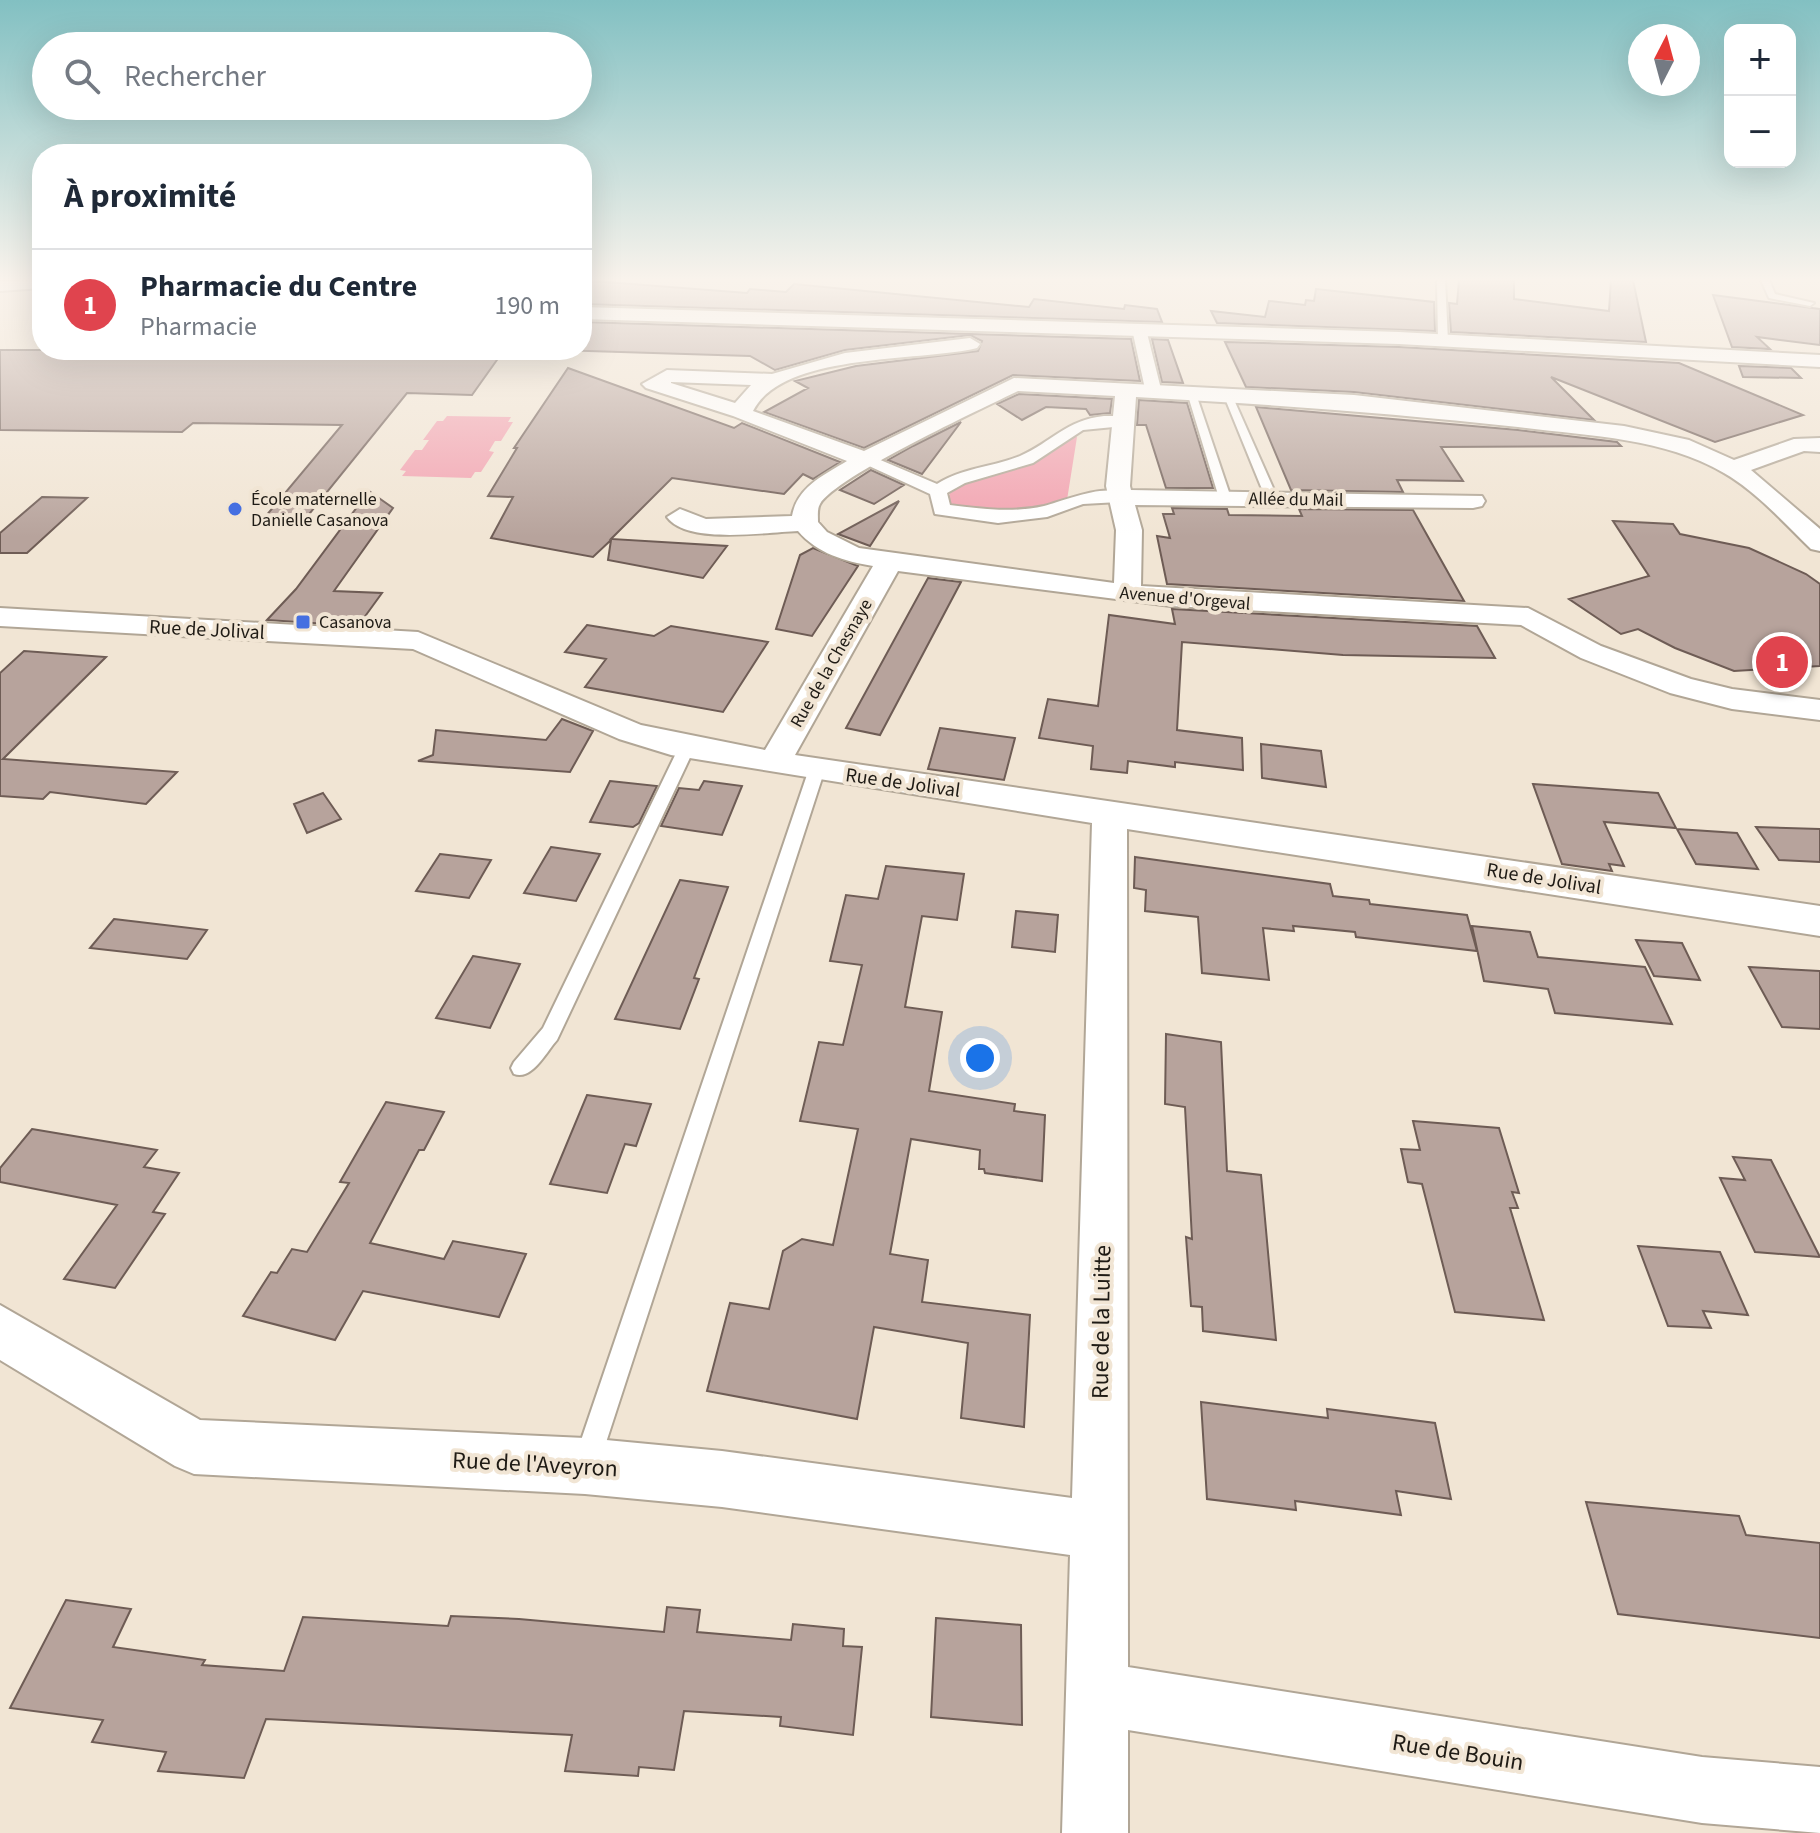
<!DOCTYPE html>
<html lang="fr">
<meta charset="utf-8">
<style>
:root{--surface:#fff;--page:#f6f6f7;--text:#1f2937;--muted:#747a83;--line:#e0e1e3;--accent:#456fe1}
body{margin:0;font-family:"Source Sans 3",sans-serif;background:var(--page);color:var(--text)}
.controls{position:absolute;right:24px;top:24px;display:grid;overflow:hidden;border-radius:16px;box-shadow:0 8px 32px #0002}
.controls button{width:72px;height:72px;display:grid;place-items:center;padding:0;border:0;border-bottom:2px solid var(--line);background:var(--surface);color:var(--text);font:40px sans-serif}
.compass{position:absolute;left:1628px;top:24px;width:72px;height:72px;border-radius:50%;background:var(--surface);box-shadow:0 8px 32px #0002;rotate:6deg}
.you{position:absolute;left:980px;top:1058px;width:28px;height:28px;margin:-20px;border:6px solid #fff;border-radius:50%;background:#1a73e8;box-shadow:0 0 0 12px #1a73e833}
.badge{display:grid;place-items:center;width:52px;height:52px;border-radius:50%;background:var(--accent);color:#fff;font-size:26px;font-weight:700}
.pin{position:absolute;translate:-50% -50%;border:4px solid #fff;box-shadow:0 2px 8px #0006}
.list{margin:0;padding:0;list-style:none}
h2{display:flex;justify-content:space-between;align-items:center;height:104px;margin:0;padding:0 32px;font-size:34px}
h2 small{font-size:26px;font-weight:400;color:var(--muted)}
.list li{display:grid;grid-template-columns:52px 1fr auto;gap:24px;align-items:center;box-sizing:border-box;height:112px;padding:0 32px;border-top:2px solid var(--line)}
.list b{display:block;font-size:30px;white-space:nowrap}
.list p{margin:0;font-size:26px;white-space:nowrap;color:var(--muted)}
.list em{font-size:26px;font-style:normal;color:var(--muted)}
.icon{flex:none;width:44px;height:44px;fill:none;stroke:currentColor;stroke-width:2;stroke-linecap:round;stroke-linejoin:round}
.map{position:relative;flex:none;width:1820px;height:1833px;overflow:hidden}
.search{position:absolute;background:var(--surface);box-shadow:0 8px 32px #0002;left:32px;top:32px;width:560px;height:88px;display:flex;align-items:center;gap:20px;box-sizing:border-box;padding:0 28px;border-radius:44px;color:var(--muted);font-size:30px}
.panel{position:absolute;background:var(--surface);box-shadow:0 8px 32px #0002;left:32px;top:144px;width:560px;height:216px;border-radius:32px}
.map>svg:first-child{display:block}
.green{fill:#f2a2b0}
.building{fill:#b7a39c;stroke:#6e5c55;stroke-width:2}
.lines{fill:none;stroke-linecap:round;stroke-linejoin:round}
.service-casing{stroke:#b1a696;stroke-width:4}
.pedestrian-casing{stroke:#b1a696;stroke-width:4}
.minor-casing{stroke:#b1a696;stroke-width:4}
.service{fill:#fff;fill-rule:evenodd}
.pedestrian{fill:#fff;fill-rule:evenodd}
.minor{fill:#fff;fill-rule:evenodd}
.poi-dot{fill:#456fe1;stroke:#f1e5d4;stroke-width:3}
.labels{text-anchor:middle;stroke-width:8;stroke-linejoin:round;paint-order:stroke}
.far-poi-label{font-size:18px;fill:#1f1b15;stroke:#f1e5d4;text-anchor:start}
.far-street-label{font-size:18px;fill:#1f1b15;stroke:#f1e5d4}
.street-label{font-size:20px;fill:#1f1b15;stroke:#f1e5d4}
.near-street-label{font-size:24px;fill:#1f1b15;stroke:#f1e5d4}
</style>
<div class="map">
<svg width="1820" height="1833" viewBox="0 0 1820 1833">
<rect width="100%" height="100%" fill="#f1e5d4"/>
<path class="green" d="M447,416l64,1 -3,5h5l-12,19h-6l-6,10 5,1 -13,20h-6l-4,6 -69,-2 4,-5 -6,-1 15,-20h7l7,-10h-6l14,-19h6z
M1074,436l3,1 -10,63 -47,12 -69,-2 -5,-7 7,-17z"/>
<path class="building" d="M1459,280h55v19l95,12 2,-31h22l13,62 -195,-10 -2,-29 8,1z
M593,281l154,12 3,-4 36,3 8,-8 235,23 5,-8 90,10 1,-4 32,4 5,13 -580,-18v-13z
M1316,289l118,13 1,29 -218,-8 -6,-12 54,6 4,-16 36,4 1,-5 8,1z
M1713,295l107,14v36l-63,-8 13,12 -38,-2z
M582,322l549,17 9,42 -127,-6 -149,73 -100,-36 44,-24 -13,-7 61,-15 122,-15 4,-10 -12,-6 -125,15 -70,20 -25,-14 -194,-6h26z
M1152,339l16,1 15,43 -21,-1z
M1225,342l174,5 280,16 124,52 -88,27 -164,-65 43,43 -240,-28 -108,-5z
M0,350h504l-32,45 -65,-2 -101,125 -41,-1 77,-92 -149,-2 -11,9 -182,-2z
M1739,366l52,2 10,10 -58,-1z
M568,368l166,60 8,-5 98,39 -27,17 -10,-5 -19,20 -112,-16 -61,61 116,7 -24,32 -95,-18 3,-20 -18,17 -102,-19 22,-41 -25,-1 29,-48h-3z
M1019,394l93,5 -2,14 -20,2 -4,-6 -40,-2 -24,13 -25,-16z
M1139,400l48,3 26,85h-47l-20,-63h-9z
M1256,407l262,23 99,12 4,4 -180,1 22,34 -66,-1 6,12 -112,-2z
M961,422l-39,52 -34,-14 25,-14z
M871,470l33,15 -30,19 -34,-14z
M369,491l24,17 -59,83 48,2 -24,33 -91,-6 29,-31z
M42,497l45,1 -60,55h-27v-20z
M899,501l-29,45 -32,-12z
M1172,508l55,1 2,6 73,1 -3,-7 114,1 51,91 -297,-17 -10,-48 13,2 -7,-24h11z
M1613,521l60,3 7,10 69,14 57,26 14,10v82l-86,5 -59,-23 -37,-19 -17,5 -52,-35 80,-23z
M813,548l45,18 -46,70 -36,-7 24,-74z
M928,578l33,4 -81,153 -34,-7z
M1172,609l305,17 18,32 -152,-3 -161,-13 -5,88 65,8 1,32 -68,-8v5l-47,-6 -1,12 -36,-4 2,-23 -54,-8 9,-39 50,7 11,-91 66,9z
M587,625l67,11 17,-10 97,16 -45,70 -138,-25 21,-28 -41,-7z
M24,651l82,6 -103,102 174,13 -31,32 -96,-12 -7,7 -43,-3v-123z
M562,719l31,12 -23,41 -152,-11 15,-6 3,-25 110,10z
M940,728l75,10 -11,42 -76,-11z
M1261,744l60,7 5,36 -64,-9z
M610,781l47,5 -18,37 -6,4 -43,-5z
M704,781l38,5 -20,49 -61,-9 18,-38 20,2z
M1533,784l125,9 18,35 -72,-6 20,44 -15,-2 3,7 -50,-7z
M323,793l18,26 -34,14 -13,-29z
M1756,827l64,2v33l-41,-2z
M1677,829l60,4 21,36 -62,-5z
M551,847l49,7 -24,47 -52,-8z
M440,854l51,6 -22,38 -53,-7z
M1135,857l195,27 3,12 36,4 1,4 97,11 10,36 -121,-14 -1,-5 -62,-6 1,5 -31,-3 6,52 -67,-7 -4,-56 -53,-6 1,-21 -12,-2z
M886,866l78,8 -7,46 -35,-4 -17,91 37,5 -13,79 86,13 -1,7 31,4 -3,66 -57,-8 -1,-4h-5l1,-19 -69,-11 -21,115 38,6 -6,42 108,13 -6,112 -63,-9 7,-75 -94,-16 -17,92 -150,-28 23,-88 39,6 14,-58 19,-12 31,6 25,-116 -58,-8 19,-79 24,3 19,-80 -32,-4 16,-66 32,4z
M680,880l48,7 -34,91 5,1 -19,50 -65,-10z
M1016,911l42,4 -3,37 -43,-5z
M114,919l93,11 -20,29 -97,-11z
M1472,926l58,6 8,25 107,10 27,57 -117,-11 -7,-24 -64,-8z
M1636,940l46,3 18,37 -46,-4z
M473,956l47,8 -30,64 -54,-10z
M1749,967l71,4v58l-38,-2z
M1166,1034l55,8 6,129 34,4 15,165 -73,-9 -1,-24 -11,-1 -5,-69 6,2 -7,-132 -20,-3z
M587,1095l64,9 -15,42 -11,-2 -18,49 -57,-9z
M386,1102l58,10 -20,38h-5l-49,93 74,16 9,-18 73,13 -27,63 -136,-26 -28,49 -92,-24 28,-44 6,1 15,-24 15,3 42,-69 -9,-1z
M1413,1121l86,7 20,65 -7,-1 6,16h-8l34,112 -89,-8 -33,-128 -14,-2 -7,-33 19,1z
M32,1129l125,21 -13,17 35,6 -26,39 12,2 -50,74 -51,-9 53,-74 -117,-23v-14z
M1733,1157l38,3 49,97 -65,-5 -35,-74 25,2z
M1638,1246l82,6 28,63 -45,-4 8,17 -43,-2z
M1201,1402l127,16 -1,-9 108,14 16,76 -55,-8 5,24 -106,-14 1,9 -89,-11z
M1586,1502l153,14 7,19 74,8v95l-202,-24z
M66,1600l65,9 -18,38 92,13 -3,5 82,6 19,-54 145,9 3,-10 68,3 145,13 3,-25 33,3 -3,22 94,8 2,-16 51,5 -1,17 19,1 -9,88 -73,-9 1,-9 -97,-6 -10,59 -35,-3 -1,9 -73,-5 7,-36 -306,-16 -22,59 -86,-7 8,-19 -74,-10 11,-22 -93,-12z
M936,1618l85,7 1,100 -91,-8z"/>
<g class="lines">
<g class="service-casing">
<path id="service" d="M1437,280h8l3,61 -5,3 -5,-3z
M1761,280h8l6,14 39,9 -4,3 -41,-8z
M1186,389l9,2 36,107 -2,2 -10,-2z
M1222,391l9,2 47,106 -2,2 -10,-2z
M687,742l8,5 -138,293c-11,12 -25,41 -43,34l-3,-6 3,-6 29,-34 136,-281z
M817,764l8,5 -225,692 -4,9 -9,4 -9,-4 -4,-9 235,-692z"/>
</g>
<g class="pedestrian-casing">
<path id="pedestrian" d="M1139,325l7,4 15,60 -8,5 -8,-5 -13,-60z
M1104,416h20l8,5 -8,5 -41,4 -50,33 -68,20 -18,10 3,12c32,4 63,8 94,1 20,-5 67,-26 84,-9l-9,5 -36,2 -36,13 -49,6 -63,-9 -5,-20 -74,-34 9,-5 6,1 66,28c25,-16 56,-17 83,-28 32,-14 46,-36 84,-40z"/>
</g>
<g class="minor-casing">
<path id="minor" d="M42,280v8l-42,3v-10z
M582,307l817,25 421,23v12l-421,-23 -817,-25z
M970,338l10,6 -3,4c-56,14 -194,4 -224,63l111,40 150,-73 340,17 270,31 65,14 45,20 60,-21 26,-1v14l-16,-1 -53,19 69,59v22l-9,-2c-27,-26 -54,-57 -87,-76 -62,-36 -137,-37 -206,-46 -129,-14 -253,-23 -382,-30l-6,89 1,4 351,6 3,5 -3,5 -9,2 -338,-3 7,25 -1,56 387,22 73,38 90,33 41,10 88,11v20l-88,-11 -62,-16 -89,-35 -60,-33 -350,-19 -273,-35 -103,184 1025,151v30l-693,-107 1,838 574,90 118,10v66l-118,-10 -574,-93v103h-66l8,-278 -348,-48 -137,-13 -391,-20 -19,-8 -175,-106v-55l200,115 385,18 137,13 350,47 20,-675 -421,-68 -52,-16 -206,-90 -413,-23v-18l418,24 223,93 124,25 108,-184c-29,-5 -55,-12 -75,-35 -31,1 -111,14 -131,-14l13,-8 26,10 86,-3c5,-29 32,-41 55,-55l-114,-45 -87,-28 -4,-4 25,-14 105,4 73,-21zM671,383v-1l80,3 -16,18zM1018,391l97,5 -9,90 10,44 -2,53 -255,-35 -32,-16 -9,-10c0,-6 -1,-13 2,-18 15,-27 163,-96 198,-113z"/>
</g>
<use href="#service" class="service"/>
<use href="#pedestrian" class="pedestrian"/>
<use href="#minor" class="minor"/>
</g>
<linearGradient id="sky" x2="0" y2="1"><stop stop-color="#82c0c2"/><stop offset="0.52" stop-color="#f9f3ec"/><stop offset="1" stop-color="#f9f3ec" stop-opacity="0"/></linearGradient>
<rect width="1820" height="537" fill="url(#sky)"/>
<g class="poi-dot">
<circle cx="235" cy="509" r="8"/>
<rect x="295" y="614" width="16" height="16" rx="4"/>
</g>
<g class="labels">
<g class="far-poi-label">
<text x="251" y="505">École maternelle<tspan x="251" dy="21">Danielle Casanova</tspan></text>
<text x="319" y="628">Casanova</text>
</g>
<g class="far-street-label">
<text transform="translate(1296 499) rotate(1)" y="6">Allée du Mail</text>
<text transform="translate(1185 598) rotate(5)" y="6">Avenue d'Orgeval</text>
<text transform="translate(831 663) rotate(-60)" y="6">Rue de la Chesnaye</text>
</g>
<g class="street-label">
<text transform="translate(207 629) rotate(3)" y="7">Rue de Jolival</text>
<text transform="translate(903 782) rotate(8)" y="7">Rue de Jolival</text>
<text transform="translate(1544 878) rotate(9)" y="7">Rue de Jolival</text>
</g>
<g class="near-street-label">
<text transform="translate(1101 1322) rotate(-89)" y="8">Rue de la Luitte</text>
<text transform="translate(535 1464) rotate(3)" y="8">Rue de l'Aveyron</text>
<text transform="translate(1458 1752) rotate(9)" y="8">Rue de Bouin</text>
</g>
</g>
</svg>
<div class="controls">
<button>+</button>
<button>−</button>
</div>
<svg class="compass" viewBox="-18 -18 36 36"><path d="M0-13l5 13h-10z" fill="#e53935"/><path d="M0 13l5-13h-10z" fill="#747a83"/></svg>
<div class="you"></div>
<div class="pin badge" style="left:1782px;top:662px;background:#e0444e">1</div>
<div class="search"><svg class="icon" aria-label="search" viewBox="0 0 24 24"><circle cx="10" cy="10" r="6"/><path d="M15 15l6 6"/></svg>Rechercher</div>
<section class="panel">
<h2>À proximité<small></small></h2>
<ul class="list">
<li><span class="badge" style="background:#e0444e">1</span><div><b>Pharmacie du Centre</b><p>Pharmacie</p></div><em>190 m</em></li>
</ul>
</section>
</div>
